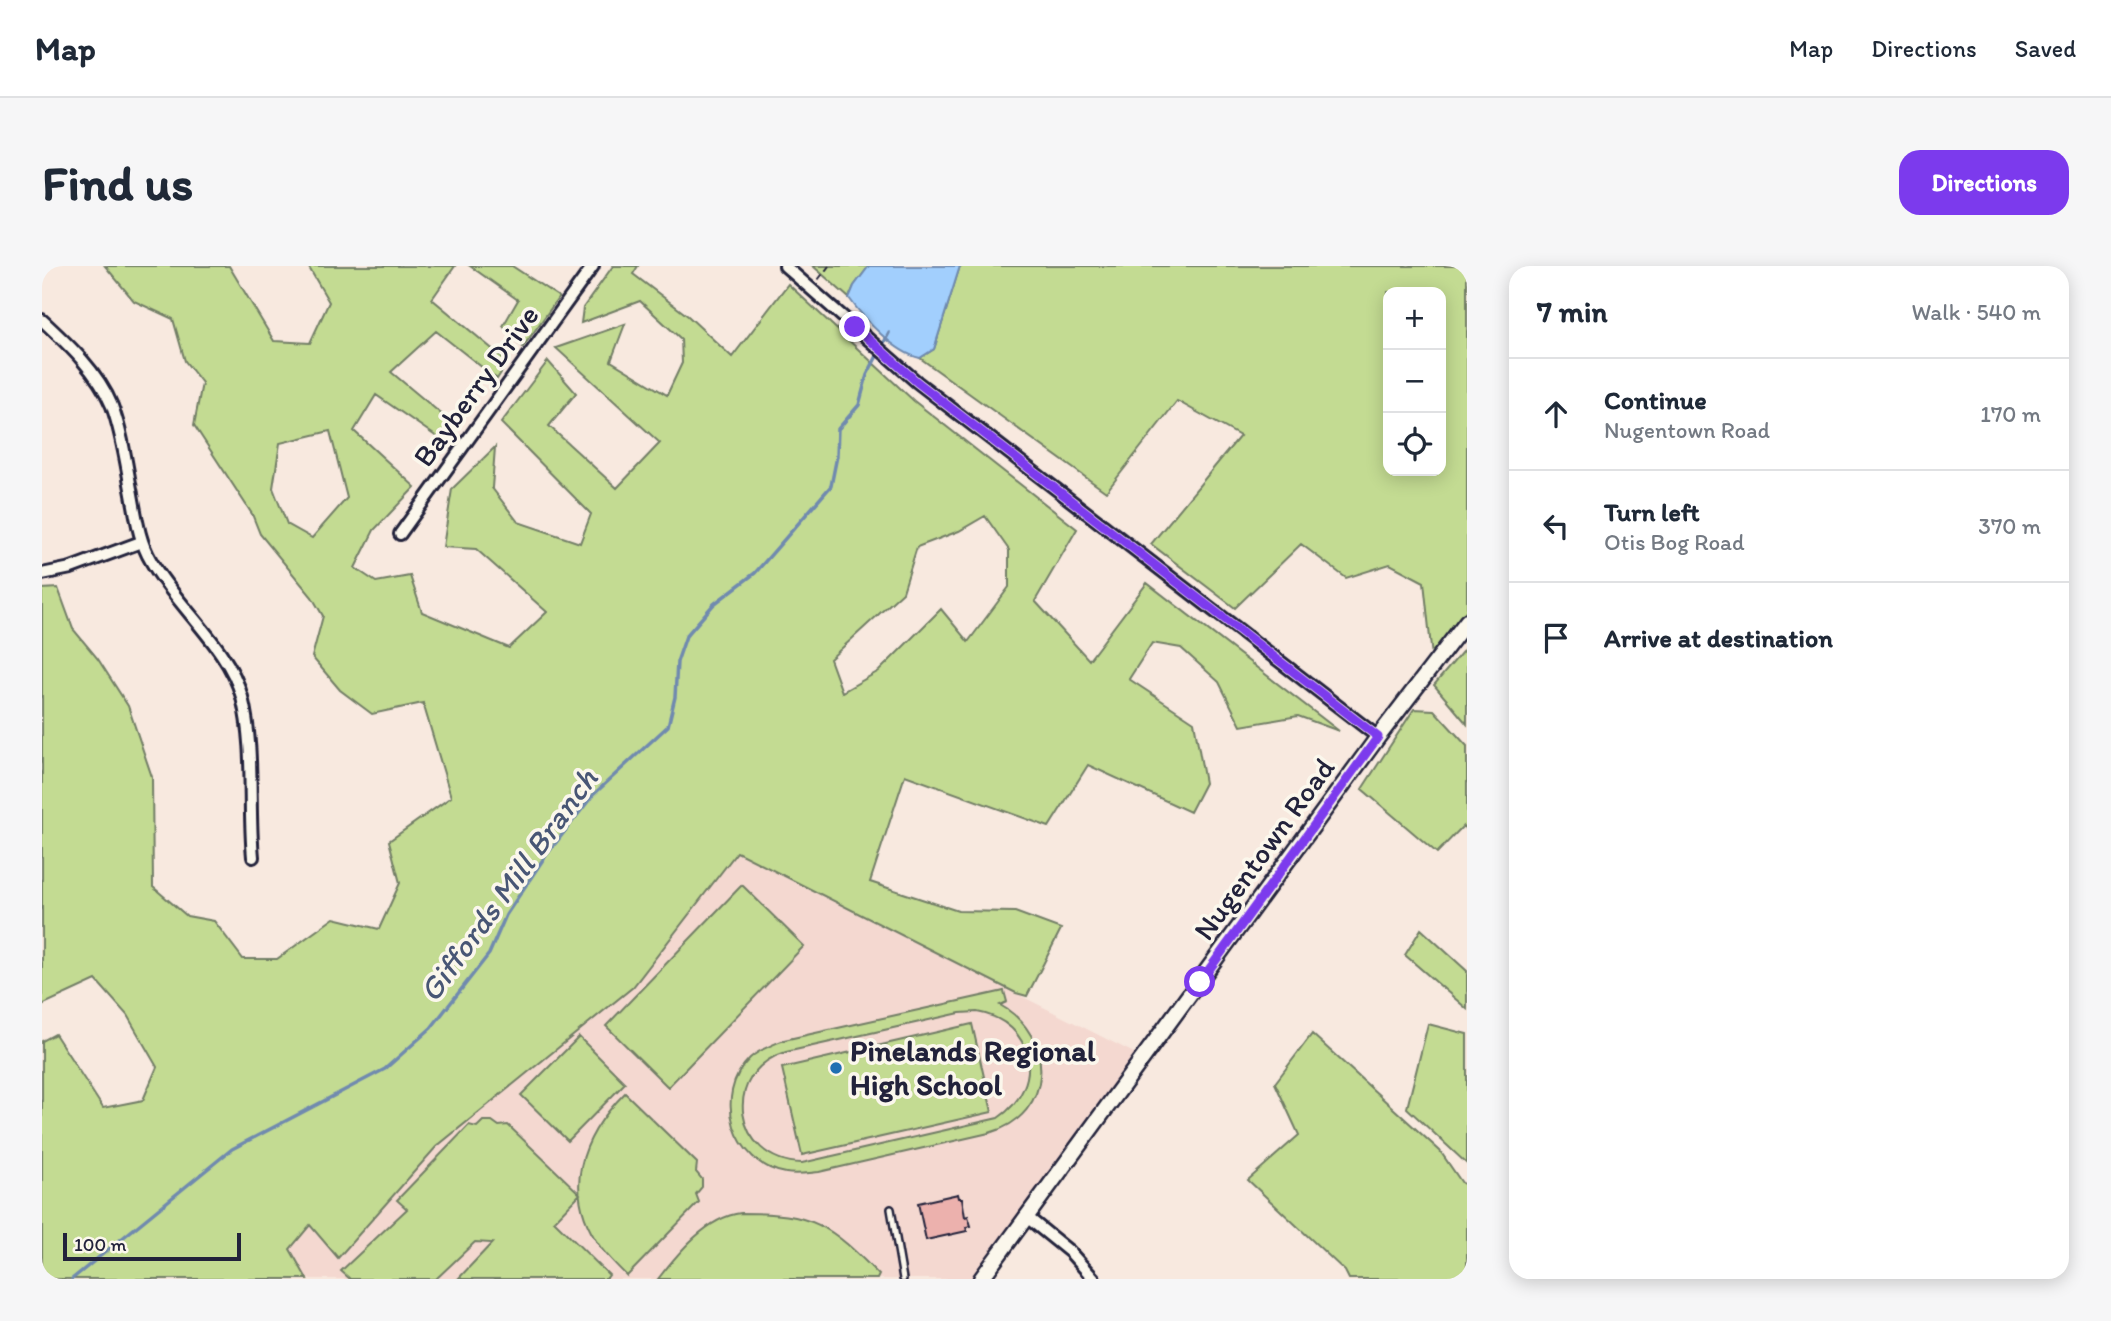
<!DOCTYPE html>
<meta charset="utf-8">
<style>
:root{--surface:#fff;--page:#f6f6f7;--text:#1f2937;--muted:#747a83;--line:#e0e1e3;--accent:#7c3aed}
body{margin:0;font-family:Itim,sans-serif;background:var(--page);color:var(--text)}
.controls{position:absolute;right:21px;top:21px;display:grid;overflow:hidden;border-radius:14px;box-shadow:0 4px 18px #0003}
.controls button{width:63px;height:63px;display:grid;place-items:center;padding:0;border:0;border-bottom:2px solid var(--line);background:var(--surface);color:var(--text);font:35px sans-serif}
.scale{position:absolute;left:21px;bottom:18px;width:178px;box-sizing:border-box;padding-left:7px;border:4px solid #22223b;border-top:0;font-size:19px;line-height:24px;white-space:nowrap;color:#22223b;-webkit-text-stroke:5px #fbf7ec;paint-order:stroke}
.stop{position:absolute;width:21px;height:21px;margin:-16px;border:5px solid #7c3aed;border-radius:50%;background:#fff}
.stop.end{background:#7c3aed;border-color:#fff;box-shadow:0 2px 7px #0008}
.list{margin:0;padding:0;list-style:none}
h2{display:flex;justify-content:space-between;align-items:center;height:91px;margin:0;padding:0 28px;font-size:30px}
h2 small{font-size:23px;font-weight:400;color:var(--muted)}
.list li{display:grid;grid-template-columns:46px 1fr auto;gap:21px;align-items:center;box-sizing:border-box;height:112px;padding:0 28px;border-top:2px solid var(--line)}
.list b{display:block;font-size:26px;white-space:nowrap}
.list p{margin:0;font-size:23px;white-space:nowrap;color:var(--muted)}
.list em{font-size:23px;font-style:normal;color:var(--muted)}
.icon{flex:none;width:38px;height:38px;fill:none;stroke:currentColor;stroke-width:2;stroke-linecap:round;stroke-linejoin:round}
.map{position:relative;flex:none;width:1425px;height:1013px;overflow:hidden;border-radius:21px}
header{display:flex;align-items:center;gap:42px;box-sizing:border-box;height:98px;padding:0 35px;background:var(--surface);border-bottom:2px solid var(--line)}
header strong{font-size:33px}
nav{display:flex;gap:38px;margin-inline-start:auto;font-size:24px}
.intro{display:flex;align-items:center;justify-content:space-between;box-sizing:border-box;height:168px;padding:0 42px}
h1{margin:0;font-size:49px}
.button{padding:18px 32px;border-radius:21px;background:var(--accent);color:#fff;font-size:24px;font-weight:700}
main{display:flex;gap:42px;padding:0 42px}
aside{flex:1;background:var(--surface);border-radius:21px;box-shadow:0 4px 18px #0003}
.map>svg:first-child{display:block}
.built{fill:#f4d8d0}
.green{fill:#c3db92;stroke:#727e66;stroke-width:2;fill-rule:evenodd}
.water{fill:#a2cffd;stroke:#6f8aaf;stroke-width:2}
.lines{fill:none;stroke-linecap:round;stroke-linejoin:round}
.stream{stroke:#6f8aaf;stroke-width:3.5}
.building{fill:#ecb1ad;stroke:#22223b;stroke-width:2}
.lane-casing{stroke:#22223b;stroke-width:10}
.street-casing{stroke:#22223b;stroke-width:16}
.secondary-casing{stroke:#22223b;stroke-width:19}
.path{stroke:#22223b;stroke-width:2;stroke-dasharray:7 5;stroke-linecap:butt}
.lane{stroke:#fbf7ec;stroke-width:5}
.street{stroke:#fbf7ec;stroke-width:10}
.secondary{stroke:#fbf7ec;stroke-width:14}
.route{stroke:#7c3aed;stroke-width:9}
.poi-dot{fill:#1f6fb2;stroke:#fbf7ec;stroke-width:2.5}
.labels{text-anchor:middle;stroke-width:7;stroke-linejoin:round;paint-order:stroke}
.street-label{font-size:30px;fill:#22223b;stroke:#fbf7ec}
.poi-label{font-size:30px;font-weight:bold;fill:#22223b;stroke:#fbf7ec;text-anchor:start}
.water-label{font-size:32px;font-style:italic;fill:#485675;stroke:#fbf7ec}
</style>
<header>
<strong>Map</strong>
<nav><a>Map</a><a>Directions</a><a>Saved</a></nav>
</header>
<div class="intro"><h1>Find us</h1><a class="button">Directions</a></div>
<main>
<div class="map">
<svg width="1425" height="1013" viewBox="0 0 1425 1013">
<rect width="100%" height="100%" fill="#f8e9df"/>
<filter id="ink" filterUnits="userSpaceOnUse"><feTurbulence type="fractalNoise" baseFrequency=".0143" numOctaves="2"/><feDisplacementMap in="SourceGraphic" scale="14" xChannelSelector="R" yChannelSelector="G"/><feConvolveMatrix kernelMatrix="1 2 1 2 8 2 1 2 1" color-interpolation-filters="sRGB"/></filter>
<g filter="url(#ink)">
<path class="built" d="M695,586l407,206 -163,221h-674l-17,-30 20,-24 28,32 98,-110 197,-160z"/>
<path class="green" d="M63,0h124l45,75 36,2 19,-41 -21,-36h147l-23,33 76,63 -11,17 -61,-48 -45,41 66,55 -7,19 -74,-51 -22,36 61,56 -41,43 -19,38 21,14 34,-6 12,36 87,36 38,-36 -71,-63 -33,-2 9,-58 43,-42 -3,41 26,34 62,21 11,-29 -90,-91 47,-62 28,32 -27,33 68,62 43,-45 -104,-95 69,-24 -14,37 56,34 15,-32 -1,-24 -41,-38 -59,22 2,-15 30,-42h25l-5,8 55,42 44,41 56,-73 126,117 163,128 -42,72 54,59 58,-77 192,148 -41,-15 -57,10 -22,-44 -38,-34 -29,-5 -23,36 65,43 11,61 -15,29 -102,-47 -39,62 -144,-52 -35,107 88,29 57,1 46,17 -34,67 -11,-3 -279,-141 -104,135 -197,160 -98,111 -28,-33 -20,24 17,30h-265v-238l13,-7 48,74 40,-8 14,-33 -30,-52 -31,-35 -54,25v-416l16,-1 15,41 25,30 30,47 24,71 1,110 34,29 27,5 29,38h34l57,-41 45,11 21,-46 -11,-42 62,-44 -28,-94 -51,11 -32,-24 -28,-33 11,-41 -11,-19 -52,-63 -8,-20 -58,-89 8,-42 -17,-22 -12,-42 -39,-18zM288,165l17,67 -35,40 -25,-14 -14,-36 7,-45zM943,250l24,34v37l-41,55 -27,-33 -62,62 -37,21 -12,-33 73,-67 14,-45 42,-16z
M428,0h42l47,31 -36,50 -20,-21 15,-26z
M771,0h56l-15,20 -5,12z
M918,0h507v343l-35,48 -8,-75 -34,-18 -44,14 -45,-34 -66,64 -84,-64 89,-108 -63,-35 -71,91 -186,-134 14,-9zM1346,26h53v179h-53z
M1425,380v78l-33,-39z
M1372,443l20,1 33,36v85l-4,-5 -26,27 -75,-64z
M700,619l62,61 -136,141 -62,-61z
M1379,663l46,42v38l-62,-54z
M962,725l3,11 -7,3c56,31 55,110 -11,128l-170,39c-11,1 -22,3 -33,1 -53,-9 -74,-78 -36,-115 10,-9 22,-13 34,-18zM935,746c58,10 69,74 21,106l-196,45c-69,-2 -82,-91 -16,-111l174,-39z
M930,758l20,88 -190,43 -20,-87z
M1386,758l39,10v130l-60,-56z
M1270,768l128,117 22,32 5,2v94h-118l-4,-8 -97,-91 51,-45 -24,-52z
M537,771l46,46 -57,58 -47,-46z
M583,827l72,70 -1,9 6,7v8l-6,7 3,8 -72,74c-9,-9 -18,-18 -26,-28 -40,-56 -21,-110 24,-155z
M441,855h9l7,5 9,-1 72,69 -26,27 55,54 -3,4h-148l34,-36 -17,-1 -39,37h-86l-9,-8 66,-62 -10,-9 72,-75 8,2z
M699,947c73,0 88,11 138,62l-2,4h-219c20,-26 49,-62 83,-66z"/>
<path class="water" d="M827,0h91l-26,83 -14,9c-25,-5 -56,-39 -71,-60l5,-12z"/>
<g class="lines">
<path class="stream" d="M30,1013l160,-130 153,-80 46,-41 58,-74 17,-39 38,-57 49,-63 75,-69 7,-29 2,-35 9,-26 28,-32 41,-31 76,-87 6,-30 1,-27 21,-24 8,-30 22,-42"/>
</g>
<path class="building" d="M916,928l1,4h3l3,19 3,-1 3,10 -5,1 1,4 -41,9 -8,-37z"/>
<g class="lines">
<g class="lane-casing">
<path id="lane" d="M849,943l12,70"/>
</g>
<g class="street-casing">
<path id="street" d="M743,0l132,116 461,355
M0,54c27,25 56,52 70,86 10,27 14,56 19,83 5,25 7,50 20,72 26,46 78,86 91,136 13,52 6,107 11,160
M358,268l193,-268
M0,308l29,-6 70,-26
M985,951l43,35 24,27"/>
</g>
<g class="secondary-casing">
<path id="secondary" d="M939,1013l397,-542 89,-116"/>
</g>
<path class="path" d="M776,14l11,-14"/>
<use href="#lane" class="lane"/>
<use href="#street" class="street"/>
<use href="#secondary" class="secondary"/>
</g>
</g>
<g class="lines" filter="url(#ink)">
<path class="route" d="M813,61l62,55 461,355 -178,245"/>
</g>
<circle class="poi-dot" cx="794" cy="802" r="7"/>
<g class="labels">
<g class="street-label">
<text transform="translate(434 120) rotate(-54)" y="10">Bayberry Drive</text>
<text transform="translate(1222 583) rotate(-54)" y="10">Nugentown Road</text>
</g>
<g class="poi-label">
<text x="808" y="795">Pinelands Regional<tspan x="808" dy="34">High School</tspan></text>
</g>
<g class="water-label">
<text transform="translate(466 619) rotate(-54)" y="11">Giffords Mill Branch</text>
</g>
</g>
</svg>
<div class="controls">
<button>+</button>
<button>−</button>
<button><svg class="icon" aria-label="locate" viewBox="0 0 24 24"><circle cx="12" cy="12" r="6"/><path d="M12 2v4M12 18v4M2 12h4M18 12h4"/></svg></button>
</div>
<div class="scale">100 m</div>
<div class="stop" style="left:1158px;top:716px"></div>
<div class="stop end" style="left:813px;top:61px"></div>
</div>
<aside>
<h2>7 min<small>Walk · 540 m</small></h2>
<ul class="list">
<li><svg class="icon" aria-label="ahead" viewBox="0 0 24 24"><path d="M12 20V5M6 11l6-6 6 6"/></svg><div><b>Continue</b><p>Nugentown Road</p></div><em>170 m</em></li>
<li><svg class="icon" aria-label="left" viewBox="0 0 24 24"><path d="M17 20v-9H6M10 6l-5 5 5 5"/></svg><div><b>Turn left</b><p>Otis Bog Road</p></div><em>370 m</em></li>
<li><svg class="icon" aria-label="arrive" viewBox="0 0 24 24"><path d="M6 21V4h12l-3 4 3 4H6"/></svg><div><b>Arrive at destination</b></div></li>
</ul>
</aside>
</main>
